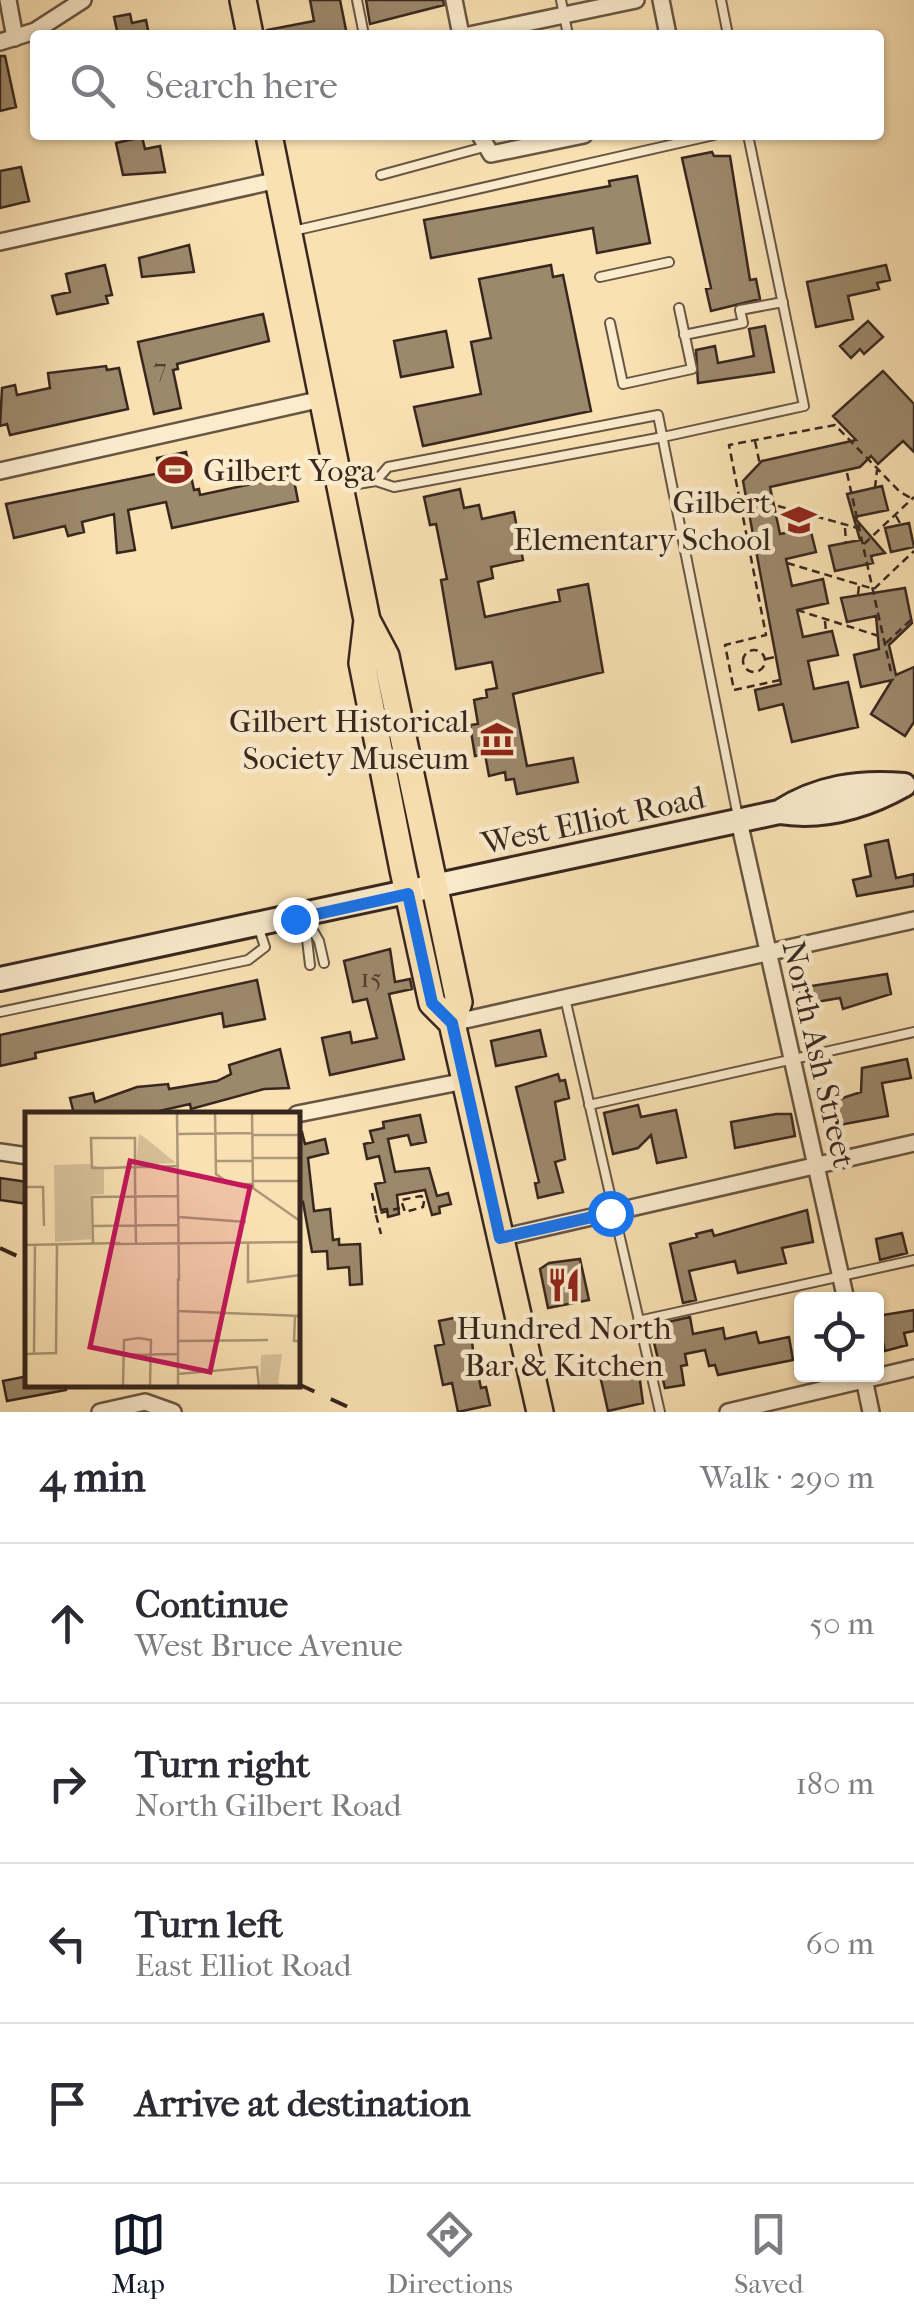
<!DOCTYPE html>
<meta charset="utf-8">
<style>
:root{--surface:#fff;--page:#f7f7f7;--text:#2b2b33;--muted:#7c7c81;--line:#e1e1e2;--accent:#111827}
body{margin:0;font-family:"IM FELL French Canon",serif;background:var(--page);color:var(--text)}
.controls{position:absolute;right:30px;bottom:30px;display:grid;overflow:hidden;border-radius:10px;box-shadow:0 2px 8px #0004}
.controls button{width:90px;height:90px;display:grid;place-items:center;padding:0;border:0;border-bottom:2px solid var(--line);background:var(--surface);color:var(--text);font:50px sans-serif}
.stop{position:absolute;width:30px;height:30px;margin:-22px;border:8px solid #1a73e8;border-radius:50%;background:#fff}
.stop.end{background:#1a73e8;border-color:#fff;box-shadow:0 2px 10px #0008}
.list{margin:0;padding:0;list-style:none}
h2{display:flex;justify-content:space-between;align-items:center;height:130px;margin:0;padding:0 40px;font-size:42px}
h2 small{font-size:32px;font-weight:400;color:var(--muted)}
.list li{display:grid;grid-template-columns:65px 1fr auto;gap:30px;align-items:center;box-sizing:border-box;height:160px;padding:0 40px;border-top:2px solid var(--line)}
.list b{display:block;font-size:38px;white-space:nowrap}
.list p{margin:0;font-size:32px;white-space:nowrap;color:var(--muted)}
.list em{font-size:32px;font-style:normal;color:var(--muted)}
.icon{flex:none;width:55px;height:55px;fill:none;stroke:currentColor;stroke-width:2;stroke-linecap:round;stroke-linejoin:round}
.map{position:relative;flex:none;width:914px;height:1412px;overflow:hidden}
.search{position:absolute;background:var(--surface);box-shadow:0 2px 8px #0004;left:30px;right:30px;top:30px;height:110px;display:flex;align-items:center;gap:25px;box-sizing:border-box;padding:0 35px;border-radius:10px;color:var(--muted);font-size:38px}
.sheet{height:770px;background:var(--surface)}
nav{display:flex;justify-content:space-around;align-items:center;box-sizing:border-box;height:140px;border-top:2px solid var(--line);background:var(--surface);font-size:28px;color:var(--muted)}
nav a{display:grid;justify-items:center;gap:5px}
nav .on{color:var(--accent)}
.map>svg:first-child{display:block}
.building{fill:#9c886b;stroke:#38271e;stroke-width:2.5}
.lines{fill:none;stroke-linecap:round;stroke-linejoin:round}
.service-casing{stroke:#685643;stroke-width:12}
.minor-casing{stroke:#685643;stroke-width:20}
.secondary-casing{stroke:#38271e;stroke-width:28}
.primary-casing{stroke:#38271e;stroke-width:30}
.path{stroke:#38271e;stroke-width:2.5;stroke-dasharray:8 5;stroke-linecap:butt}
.service{stroke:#fbecce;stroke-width:8}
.minor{stroke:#fbecce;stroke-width:15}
.secondary{stroke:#fbecce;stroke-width:22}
.primary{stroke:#f9e1b3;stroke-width:25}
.rail{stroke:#38271e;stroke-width:4;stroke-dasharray:18 18;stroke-linecap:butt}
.route{stroke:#1a73e8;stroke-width:12}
.labels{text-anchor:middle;stroke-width:9;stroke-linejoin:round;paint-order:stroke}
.number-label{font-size:28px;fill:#513f31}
.poi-label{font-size:32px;fill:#38271e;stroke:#fbecce;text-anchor:end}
.street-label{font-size:32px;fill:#38271e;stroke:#fbecce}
.inset-road{fill:none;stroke:#ac9777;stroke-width:2.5}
.view{fill:#c2185b;fill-opacity:0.15;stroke:#c2185b;stroke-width:5}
.inset-edge{fill:none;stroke:#38271e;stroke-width:5}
</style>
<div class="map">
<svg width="914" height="1412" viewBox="0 0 914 1412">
<rect width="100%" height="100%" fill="#f9e1b3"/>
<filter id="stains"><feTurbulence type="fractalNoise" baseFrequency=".002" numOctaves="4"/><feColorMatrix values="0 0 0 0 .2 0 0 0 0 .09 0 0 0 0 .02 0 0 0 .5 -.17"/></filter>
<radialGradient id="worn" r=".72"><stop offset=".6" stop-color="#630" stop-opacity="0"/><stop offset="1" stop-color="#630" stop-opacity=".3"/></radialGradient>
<path class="building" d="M310,0h30l7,35h-80v-5l47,-9z
M366,0h77l1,5 -74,19z
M130,14l2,9 14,-3 3,15h-31l-4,-18z
M0,56h5l11,51 -16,4z
M142,137l3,12 15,-3 5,26 -42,3 -7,-32z
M712,152l2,4h16l20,124 6,-1 4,20 -49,12 -5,-22 5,-1 -29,-130z
M21,167l8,34 -29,7v-37z
M637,176l13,67 -53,10 -4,-25 -162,30 -7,-38 186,-34 -1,-5z
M189,245l5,27 -52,5 -3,-19z
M105,265l7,30 -6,1 2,7 -51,11 -5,-18 18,-4 -4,-18z
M551,265l2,12 10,-2 28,136 -168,35 -9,-39 67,-13 -10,-52 20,-4 -12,-59z
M886,265l4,15 -13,3 2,6 -31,7 5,23 -37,8 -9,-45z
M263,314l6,27 -92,23 1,5 -5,1 8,38 -27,6 -16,-72z
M868,321l15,16 -19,17 -4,-5 -9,9 -11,-12z
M765,326l9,46 -76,11 -2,-33 19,-4 3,17 36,-7 -5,-27z
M446,331l7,36 -52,10 -7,-36z
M106,366l1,4 12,-2 9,41 -118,26 -3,-11 -7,2 2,-38 13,-3 2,10 33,-7 -2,-15z
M883,371l31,33v48l-11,-11 -25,23 -7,-8 -11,11 -90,20 10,47 30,-6 6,24 -30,7 6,27 31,-7 5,24 -31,7 6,27 29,-6 6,24 -30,6 6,28 34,-7 10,45 -66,15 -9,-38 -24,6 -4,-20 26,-6 -38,-203 19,-20 94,-21 -23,-24z
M186,452l8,38 5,-1 1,6 93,-20 5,26 -126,27 -6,-26 -38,8 7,40 -18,3 -3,-39 -32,8 2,10 -16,4 -3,-10 -51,12 -8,-34 154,-31 -3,-15z
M882,486l6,24 -34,7 31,36 -14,3 2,7 -38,8 -6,-25 31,-6 -13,-46z
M460,489l4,19 15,-3 3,14 32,-7 9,48 -32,7 2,11 -15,4 7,35 75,-16 -2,-11 30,-6 15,88 -90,22 14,72 46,-8 5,24 -61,12 -3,-15 -8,1 -1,-8 -16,4 -4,-22 -10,2 -5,-31 8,-1 -4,-24 13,-3 -1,-7 11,-2 -5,-26 -36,7 -15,-89 6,-1 -11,-55 -6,1 -6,-28z
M909,523l5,24 -23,5 -6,-24z
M905,588l7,35 -23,22 7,30 18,-8v55l-9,14 -34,-22 21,-34 -31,7 -7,-32 25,-6 -3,-33 -29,6 -6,-24z
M888,840l8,38 18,-4v12l-57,10 -4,-16 18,-4 -6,-31z
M390,949l5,33 15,-3 2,10 -23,5 15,65 -74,16 -8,-37 28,-6 2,11 25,-5 -10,-39 -14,3 -9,-41z
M887,974l4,20 -48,15 -3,-11 -24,4 1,8 -13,3 -5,-25z
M257,980l8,39 -41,8 -2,-14 -187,40 1,5 -36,8v-31z
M540,1030l6,26 -50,10 -5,-25z
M280,1049l9,39 -25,1 -73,20 -1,-5 -44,10h-72l-4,-16 23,-5 2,9 42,-15 31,-3 1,5 48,-8 14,-7 -2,-9z
M907,1059l4,19 -29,5 6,33 -60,11 -4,-23 37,-12 1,-24z
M558,1074l2,7 5,-1 4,18 -14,4 10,57 -10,3 8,30 -25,6 -3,-15 4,-1 -23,-95z
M638,1105l3,12 35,-7 10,47 -29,6 -6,-28 -13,13 -25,6 -9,-41z
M776,1114h15l4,22 -60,12 -4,-26z
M420,1115l6,27 -15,3 -3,-10 -20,4 7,33 34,-4 8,28 11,-3 3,11 -12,3 1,6 -8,2 -7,-25 -28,5 2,19 -11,3 -1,-8 -6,1 -6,-26 10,-2 -6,-26 -12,3 -3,-15 9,-2 -3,-11 14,-3 -1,-6z
M302,1132l3,12 20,-5 3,14 -20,5 6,53 16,-2 3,31 6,-1v6l21,-1 2,40 -12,1 -1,-18 -21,2 -1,-18 -15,1 -9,-50 -5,1v-70z
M0,1178l28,4v22l-28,-4z
M807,1210l6,32 -31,6 4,15 -48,10 -3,-12 -46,10 7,29 -13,3 -13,-59 27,-7 -1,-3 16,-4 2,6z
M902,1233l5,20 -27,7 -4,-21z
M580,1259l9,41 -41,8 -8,-39 9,-6z
M914,1310v21l-10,2 3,12 -22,6 -8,-35z
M473,1314l3,18 -5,1 2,17 8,38 5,-1 4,18 -32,7 -6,-29 -9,2 -8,-39 9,-2 -5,-23z
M690,1317l3,17 30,-6 2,11 31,-7 3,11 30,-6 4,23 -75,15 -3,-10 -6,1 -4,-16 -20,4 2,11 -6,1 3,19 -19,3 -15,-62z
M633,1363l5,3 5,37 -35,8 -9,-40z
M28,1376v8h38v6l-59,11 -4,-20z"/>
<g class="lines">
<g class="service-casing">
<path id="service" d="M357,0l7,35
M561,0l7,35
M721,0l7,35
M381,175l103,-28
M293,231l421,-96
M600,277l69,-15
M610,323l13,61 69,-15 -13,-61
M684,335l59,-12 -3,-13 43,-8
M376,481l12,-14 270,-52 80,402
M345,486l31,-5 18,6 269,-50 141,-31 -56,-271
M305,917l14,24 5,22
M305,922l5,43
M565,998l95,414
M0,1012l248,-52 17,-13 -6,-18
M589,1105l325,-73
M638,1321l276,-61"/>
</g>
<g class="minor-casing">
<path id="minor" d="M8,0l7,38
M454,0l7,35
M661,0l7,35
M469,35l167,-35
M0,42l35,-11 48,-31
M480,135l11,19 93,-19
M0,242l278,-62
M0,471l322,-72
M739,821l107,479
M452,1023l462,-103
M297,1114l168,-33
M0,1152l28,4
M500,1238l414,-95
M863,1374l8,38
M100,1412l45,-10 28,10
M728,1412l186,-44"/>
</g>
<g class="secondary-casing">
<path id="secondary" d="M779,812c45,7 86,-5 125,-27
M0,979l779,-167c39,-25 80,-31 125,-27"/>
</g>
<g class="primary-casing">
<path id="primary" d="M243,0l7,35
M269,135l98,485 -5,43 41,207 29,133 20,20
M367,620l19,36 73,346 -7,21 88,389"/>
</g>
<path class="path" d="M755,441l5,24
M847,473l44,199
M875,488l2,-18
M778,506l80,22
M896,516l5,9
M845,528l1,15
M798,531v-18
M864,544l50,-47
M787,563l87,26 40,-38
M858,594l1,-8
M797,610l85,27
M825,621l1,11
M886,643l28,-26
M743 661a11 11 0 1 1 22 0a11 11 0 1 1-22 0Z
M766,659l9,-2
M780,680l-46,10 -9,-45 41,-10 -37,-190 106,-20 65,67 11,6
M372,1193l4,21 24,-6
M424,1201l-1,6 -18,5 -4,-12 20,-4 7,4
M376,1215l5,19"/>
<use href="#service" class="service"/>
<use href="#minor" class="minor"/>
<use href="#secondary" class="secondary"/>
<use href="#primary" class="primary"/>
<path class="rail" d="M0,1248l28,13
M298,1384l61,28"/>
</g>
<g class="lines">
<path class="route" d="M295,919l113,-25 24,109 20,20 48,215 110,-25"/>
</g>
<defs>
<g id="stadium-bare" transform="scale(2.7)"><path d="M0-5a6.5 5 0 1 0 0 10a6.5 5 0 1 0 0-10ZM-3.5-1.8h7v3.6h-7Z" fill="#8f2418" stroke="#fbecce" stroke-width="2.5" paint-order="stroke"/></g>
<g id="school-bare" transform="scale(2.7)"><path d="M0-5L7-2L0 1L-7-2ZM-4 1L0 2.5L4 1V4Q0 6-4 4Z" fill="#8f2418" stroke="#fbecce" stroke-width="2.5" paint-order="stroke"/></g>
<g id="museum-bare" transform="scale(2.7)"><path d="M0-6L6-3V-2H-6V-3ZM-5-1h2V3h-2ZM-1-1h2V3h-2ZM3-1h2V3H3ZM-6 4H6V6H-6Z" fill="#8f2418" stroke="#fbecce" stroke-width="2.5" paint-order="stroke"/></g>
<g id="restaurant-bare" transform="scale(2.7)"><path d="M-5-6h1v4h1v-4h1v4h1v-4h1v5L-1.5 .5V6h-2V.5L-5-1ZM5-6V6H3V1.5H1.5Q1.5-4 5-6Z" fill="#8f2418" stroke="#fbecce" stroke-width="2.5" paint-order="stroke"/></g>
</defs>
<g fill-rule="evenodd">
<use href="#stadium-bare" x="175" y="470"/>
<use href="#school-bare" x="799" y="520"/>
<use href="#museum-bare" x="497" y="739"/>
<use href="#restaurant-bare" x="564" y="1285"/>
</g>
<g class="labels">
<g class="number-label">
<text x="160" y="377">7</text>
<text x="371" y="987">15</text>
</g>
<g class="poi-label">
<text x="203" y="481" text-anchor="start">Gilbert Yoga</text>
<text x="771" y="513">Gilbert<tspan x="771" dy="37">Elementary School</tspan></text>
<text x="469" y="732">Gilbert Historical<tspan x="469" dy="37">Society Museum</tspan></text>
<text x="564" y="1339" text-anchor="middle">Hundred North<tspan x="564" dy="37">Bar &amp; Kitchen</tspan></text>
</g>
<g class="street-label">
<text transform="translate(593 820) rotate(-12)" y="11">West Elliot Road</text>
<text transform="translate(819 1054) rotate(77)" y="11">North Ash Street</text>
</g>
</g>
<g transform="translate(25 1112)">
<rect width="275" height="275" fill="#f9e1b3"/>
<path d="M114,22l5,3 32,26 -40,2zM65,52l14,5v25l-13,1v44l-36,3 -1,-77zM257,242l-4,29 9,3h-27l1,-31z" fill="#d8c19a"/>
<path class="inset-road" d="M152,1l2,168M190,1l1,61 14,10h23M227,1l1,75 47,33M153,22l74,-1M227,23h48M227,46h48M190,49h38M228,69h47M0,75h18l1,39M154,105l67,5M68,114l86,-1M88,132l187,-2M111,132l-1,-63v-43h-44l1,30h14l29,-1h15l29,-1M223,132v38l52,-7M0,133l95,-2M68,133l-1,-48 87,-1M154,199l121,5M270,204l-1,25h6M154,229l89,-1M0,242l31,-1 1,-108M9,242l1,-109M98,243l55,-1M153,262l79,-7 2,19M98,274l1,-46 15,-2 12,2 -1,46M153,274v-108"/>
<path class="view" d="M105,49l120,26 -40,185 -120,-25z"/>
<rect width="275" height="275" class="inset-edge"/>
</g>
<rect width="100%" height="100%" filter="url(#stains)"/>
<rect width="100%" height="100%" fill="url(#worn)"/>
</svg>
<div class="controls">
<button><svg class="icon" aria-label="locate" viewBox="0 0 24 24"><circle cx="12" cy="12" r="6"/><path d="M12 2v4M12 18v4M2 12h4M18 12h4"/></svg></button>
</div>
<div class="stop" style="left:610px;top:1213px"></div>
<div class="stop end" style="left:295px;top:919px"></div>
<div class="search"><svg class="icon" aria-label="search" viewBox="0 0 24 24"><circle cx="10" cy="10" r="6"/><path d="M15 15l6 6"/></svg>Search here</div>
</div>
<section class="sheet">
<h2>4 min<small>Walk · 290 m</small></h2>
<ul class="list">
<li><svg class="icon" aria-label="ahead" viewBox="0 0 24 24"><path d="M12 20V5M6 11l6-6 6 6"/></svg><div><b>Continue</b><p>West Bruce Avenue</p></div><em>50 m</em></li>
<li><svg class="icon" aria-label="right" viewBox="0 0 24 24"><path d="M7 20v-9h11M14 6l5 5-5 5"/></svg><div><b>Turn right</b><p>North Gilbert Road</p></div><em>180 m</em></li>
<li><svg class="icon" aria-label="left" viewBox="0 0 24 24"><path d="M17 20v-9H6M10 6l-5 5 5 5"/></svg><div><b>Turn left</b><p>East Elliot Road</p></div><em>60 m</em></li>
<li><svg class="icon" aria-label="arrive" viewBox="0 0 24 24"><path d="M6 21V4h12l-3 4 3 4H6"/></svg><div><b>Arrive at destination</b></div></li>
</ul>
</section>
<nav>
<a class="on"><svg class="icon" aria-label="map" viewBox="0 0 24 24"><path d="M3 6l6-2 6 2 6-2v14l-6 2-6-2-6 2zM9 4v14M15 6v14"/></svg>Map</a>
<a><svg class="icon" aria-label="directions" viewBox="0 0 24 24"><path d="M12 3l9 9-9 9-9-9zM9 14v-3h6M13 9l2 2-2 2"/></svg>Directions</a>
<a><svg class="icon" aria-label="saved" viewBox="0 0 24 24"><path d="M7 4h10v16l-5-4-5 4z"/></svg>Saved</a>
</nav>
